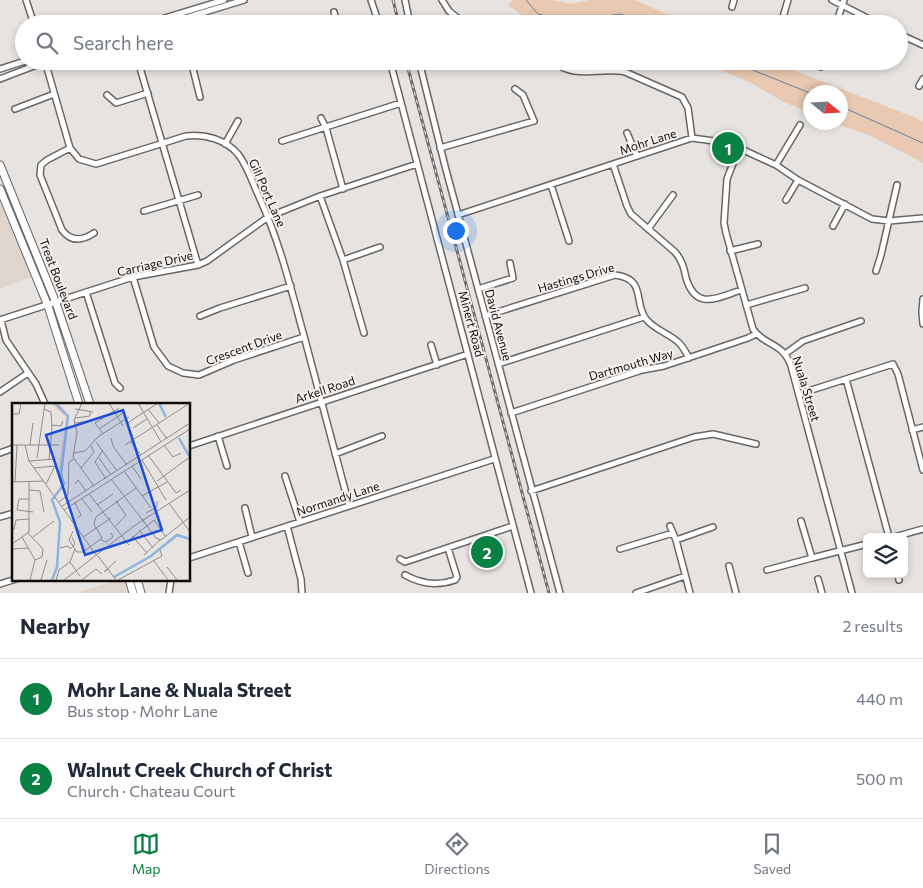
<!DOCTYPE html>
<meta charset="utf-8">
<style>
:root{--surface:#fff;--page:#f6f6f7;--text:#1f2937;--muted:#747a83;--line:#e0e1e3;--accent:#0b8043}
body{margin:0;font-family:Commissioner,sans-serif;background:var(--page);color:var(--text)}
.controls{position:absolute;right:15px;bottom:15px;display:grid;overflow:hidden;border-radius:8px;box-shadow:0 2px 8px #0003}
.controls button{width:45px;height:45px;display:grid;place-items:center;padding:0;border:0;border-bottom:1px solid var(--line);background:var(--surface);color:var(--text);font:25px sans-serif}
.compass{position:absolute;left:803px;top:85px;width:45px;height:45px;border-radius:50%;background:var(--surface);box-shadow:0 2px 8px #0003;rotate:108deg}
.you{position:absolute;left:455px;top:230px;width:18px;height:18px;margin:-12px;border:4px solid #fff;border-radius:50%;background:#1a73e8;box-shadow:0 0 0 8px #1a73e833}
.badge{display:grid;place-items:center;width:32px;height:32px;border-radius:50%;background:var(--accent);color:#fff;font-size:16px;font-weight:700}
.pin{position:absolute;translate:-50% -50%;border:2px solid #fff;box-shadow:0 1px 5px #0006}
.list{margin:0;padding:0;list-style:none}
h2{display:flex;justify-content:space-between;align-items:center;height:65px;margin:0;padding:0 20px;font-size:21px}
h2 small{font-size:16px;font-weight:400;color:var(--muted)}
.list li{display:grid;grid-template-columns:32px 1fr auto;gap:15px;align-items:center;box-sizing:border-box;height:80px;padding:0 20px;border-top:1px solid var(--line)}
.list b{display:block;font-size:19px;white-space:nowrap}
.list p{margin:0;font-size:16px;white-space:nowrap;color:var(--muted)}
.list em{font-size:16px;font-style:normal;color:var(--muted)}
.icon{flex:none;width:28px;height:28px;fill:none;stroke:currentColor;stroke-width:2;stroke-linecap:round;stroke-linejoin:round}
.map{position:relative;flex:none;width:923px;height:593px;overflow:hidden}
.search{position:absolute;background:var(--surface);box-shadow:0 2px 8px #0003;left:15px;right:15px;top:15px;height:55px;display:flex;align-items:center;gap:12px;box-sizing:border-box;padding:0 18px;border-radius:28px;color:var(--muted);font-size:19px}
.sheet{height:225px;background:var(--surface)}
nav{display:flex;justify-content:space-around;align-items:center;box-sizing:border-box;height:70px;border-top:1px solid var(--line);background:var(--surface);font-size:14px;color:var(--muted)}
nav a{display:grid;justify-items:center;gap:2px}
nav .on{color:var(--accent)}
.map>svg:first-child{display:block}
.built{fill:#e0d5cd}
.green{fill:#e9c9b1}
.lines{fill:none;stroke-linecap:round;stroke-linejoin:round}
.stream{stroke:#6882a0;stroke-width:1}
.minor-casing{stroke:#696663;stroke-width:8}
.major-casing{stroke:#696663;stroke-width:9}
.minor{stroke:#fff;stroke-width:5}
.major{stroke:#fff;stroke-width:7}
.rail-casing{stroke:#706d6c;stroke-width:3}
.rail{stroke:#f5f0ed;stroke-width:1;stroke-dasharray:4;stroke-linecap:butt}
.labels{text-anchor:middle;stroke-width:4;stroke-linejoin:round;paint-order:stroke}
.street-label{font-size:12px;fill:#0f0d0c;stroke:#f5f0ed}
.inset-river{fill:none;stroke:#8eb4df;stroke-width:2.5}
.inset-road{fill:none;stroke:#918d8b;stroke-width:1}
.view{fill:#1d4ed8;fill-opacity:0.15;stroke:#1d4ed8;stroke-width:2.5}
.inset-edge{fill:none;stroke:#0f0d0c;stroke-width:2.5}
</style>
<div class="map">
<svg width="923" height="593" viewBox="0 0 923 593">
<rect width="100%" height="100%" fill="#e7e3e0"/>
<path class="built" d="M0,189l36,86 -36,14z
M119,579h10l4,14h-57z"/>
<path class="green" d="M513,0h39l19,4 18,-4h46l54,24h-149l-17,-8 -15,-11z
M700,61h70l146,57 7,4v41l-54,-28 -36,-12 7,-1v-30h-30v21l-26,-11 -33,-19z"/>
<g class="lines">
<path class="stream" d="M526,0l12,14 20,5h24l39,-5 23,10
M730,61l80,32
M840,106l83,37"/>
<g class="minor-casing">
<path id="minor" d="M26,0l8,24
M371,0l8,24
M405,0l5,24
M442,0l7,11 16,13
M832,0l47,24
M732,7l2,-7
M334,12l3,12
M145,24l79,-24
M166,24l78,-24
M781,24l7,-24
M836,24l8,-24
M899,34l24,11
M45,61l25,87 9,11 17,5 90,-28c19,-2 39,3 52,18 10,13 15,30 22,45 20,44 31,90 44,137 15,56 30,113 45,169
M138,61l60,204
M191,61l9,36
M282,61l2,4 16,-4
M390,61l141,532
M419,61l26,105 115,427
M553,61c21,19 47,6 72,11l57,25 6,11 4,30
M876,65l2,-4
M821,67l2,-6
M0,69l25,-8
M0,79l47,-18
M919,86l4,-7
M107,95l9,8 32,-10
M15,109l39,-15
M321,118l5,10 17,61
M627,133l10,23
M282,141l119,-38
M225,144l13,-23
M70,148l-23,12 -6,5 -1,10 22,55c9,12 20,11 32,3
M440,148l94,-27 -11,-26 -8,-6
M739,148l-12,31 -3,44 2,10 27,96c11,17 30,13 38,37l61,227
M613,164l14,42 4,8 44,38c7,8 9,16 11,26 10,33 31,20 55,12
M776,165l24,-40
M551,185l18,56
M320,196l23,64 21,73
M786,200l12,-20
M144,211l54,-16
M458,215l234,-77 29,4 18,6 37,17 22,15 74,39 17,2 34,-3
M833,226l12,-22
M648,229l25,-34
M730,251l28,-7
M343,260l37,-13
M876,271l5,-16 16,-70
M133,277l21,70 14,19 15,7 16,2 35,-15 70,-23
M478,289l35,-11 -3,-15
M86,292l29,91 5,5
M923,299l-1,13 1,12
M746,305l59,-17
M200,316l20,-8 71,-22
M485,316l130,-41c32,4 18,27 31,44 9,11 22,14 32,23 5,4 8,11 11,16
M0,320l133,-43 65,-12 9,-4 61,-44 52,-21 97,-32
M1,320l5,20 30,44 9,20
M431,345l6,20
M785,354l18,-13 58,-20
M498,364l146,-47
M846,379l43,158
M0,392l28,-19
M799,394l94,-30 5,10 25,96
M511,413l131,-43 22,-4 84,-28 8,-4
M912,430l11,-3
M218,436l9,30
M189,446l279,-92
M0,453l14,-5
M335,454l47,-18
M285,476l15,46
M531,491l163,-54 19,-3 43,10
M245,508l7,29
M0,517l14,-4
M287,526l14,53 1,14
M670,526l6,14 14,53
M894,537l29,-8
M676,540l37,-13
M239,542l9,31
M620,549l53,-16
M189,558l305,-99
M812,558l55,-14
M400,559l5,3 108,-36
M729,566l7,27
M767,570l45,-12 -11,-37
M898,574l1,6
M405,575c16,9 33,11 50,5l2,-3 -9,-29
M818,579l4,14
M0,584l16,-5
M169,593l2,-14
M636,593l49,-17"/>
</g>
<g class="major-casing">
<path id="major" d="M0,165l56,138 34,101
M0,189l48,117 31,98
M129,579l4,14
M137,579l4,14"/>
</g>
<use href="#minor" class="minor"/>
<use href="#major" class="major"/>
<g class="rail-casing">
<path id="rail" d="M393,0l6,24
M406,61l143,532"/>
</g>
<use href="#rail" class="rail"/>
</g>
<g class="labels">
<g class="street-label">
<text transform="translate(648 142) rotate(-18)" y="4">Mohr Lane</text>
<text transform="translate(267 193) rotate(66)" y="4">Gill Port Lane</text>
<text transform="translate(155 264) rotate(-13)" y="4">Carriage Drive</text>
<text transform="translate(576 278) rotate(-16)" y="4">Hastings Drive</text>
<text transform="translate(58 279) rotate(69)" y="4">Treat Boulevard</text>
<text transform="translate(471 324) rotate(75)" y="4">Minert Road</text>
<text transform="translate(498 325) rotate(75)" y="4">David Avenue</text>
<text transform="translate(244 348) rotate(-20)" y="4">Crescent Drive</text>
<text transform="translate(631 365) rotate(-16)" y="4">Dartmouth Way</text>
<text transform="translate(806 389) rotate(73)" y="4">Nuala Street</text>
<text transform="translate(325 390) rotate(-18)" y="4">Arkell Road</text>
<text transform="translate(338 499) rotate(-18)" y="4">Normandy Lane</text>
</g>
</g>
<g transform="translate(12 403)">
<rect width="178" height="178" fill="#e7e3e0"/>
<path d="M38,0h9l10,13 -7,55 2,18 -6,-16 8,-56z" fill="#e9c9b1"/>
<path class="inset-river" d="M147,0l7,14M167,35l10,18M102,174l37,-21 26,-21 13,4M40,177l5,-13 3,-45 -8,-22 12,-16 -3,-10 7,-58 -13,-13"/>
<path class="inset-road" d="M70,0l-8,17 3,12 -4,25 21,29M97,0l14,23M126,0l23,39M32,6l7,3 1,16 -3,32M63,6l18,3M136,6l11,14M0,11h7l2,-11M63,15l15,-2v-4M62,20l15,-2M114,21l32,-21M39,22l10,1 2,-5M145,22l10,14M121,25l14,-9M87,26l24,-16M91,31l-8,-11 24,-15M99,35l2,8 14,19M84,39l21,29M119,39l10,13M0,42h47M13,42l4,16 68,95M18,42l3,-22M113,42l65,-42M152,42l9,12 8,-4M91,47l-8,12 11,17M61,50l12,-2 14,-15 30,-19M136,52l28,38 5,-3M25,55l8,-55M87,55l12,17M130,57l24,40M17,58l26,-2M120,63l9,13M22,65l21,-2 -9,18M69,65l13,-16 -3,-6M112,68l27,37M99,76l30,39M145,78l33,-24M0,79l32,-1M3,79l2,-37M63,81l3,-4 8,11M17,87l11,1 4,21M77,91l40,51M130,93l25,-14M17,96h-10l-2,11 16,2M70,96l10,13M47,99l9,-7 1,-33 5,-3M63,100l6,12 -4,3M157,100l21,29M85,102l16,-11M50,103l128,-83M52,107l126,-81M134,110l11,-6v-6M133,120l-4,-5 15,20 5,2 29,-23M104,123l10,-11 -10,-14M2,127l2,-10 13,-1M127,127l14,18M61,128l-4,9 8,12h6l19,-14 -8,-14 2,-7 40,-29M16,130l15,16 -1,8 -7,3M120,133l15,17M10,134l13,23M21,134l21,-16M71,134l28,-19M89,137l5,2 7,-5 -2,-4M115,139l27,-22 12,17M0,141l17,-12v-50M48,145l8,-2 2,3 5,-5 -3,-7M0,146l16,-1M63,146l-5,13 10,14M132,152l16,-15M86,153l18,24M142,158l14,19M155,164l10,13M96,166l-4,3 12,-11M18,177l5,-20M29,177l6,-20M44,177l3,-10 11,-8M52,177l70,-54 56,-36M70,177l14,-11 6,5M106,177l44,-24 -2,-6"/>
<path class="view" d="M111,7l39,120 -77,25 -39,-120z"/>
<rect width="178" height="178" class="inset-edge"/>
</g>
</svg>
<div class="controls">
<button><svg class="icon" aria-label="layers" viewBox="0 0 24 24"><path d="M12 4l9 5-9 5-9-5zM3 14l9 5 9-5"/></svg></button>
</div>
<svg class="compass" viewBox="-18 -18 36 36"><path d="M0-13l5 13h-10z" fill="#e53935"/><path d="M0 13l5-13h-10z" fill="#747a83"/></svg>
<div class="you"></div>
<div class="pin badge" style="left:728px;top:148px">1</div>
<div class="pin badge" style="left:487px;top:552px">2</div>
<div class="search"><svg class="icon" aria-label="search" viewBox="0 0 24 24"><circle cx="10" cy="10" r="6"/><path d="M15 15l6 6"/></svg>Search here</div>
</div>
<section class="sheet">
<h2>Nearby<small>2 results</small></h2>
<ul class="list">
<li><span class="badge">1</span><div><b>Mohr Lane &amp; Nuala Street</b><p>Bus stop · Mohr Lane</p></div><em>440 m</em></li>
<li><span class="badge">2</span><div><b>Walnut Creek Church of Christ</b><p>Church · Chateau Court</p></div><em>500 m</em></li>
</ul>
</section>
<nav>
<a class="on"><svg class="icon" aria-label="map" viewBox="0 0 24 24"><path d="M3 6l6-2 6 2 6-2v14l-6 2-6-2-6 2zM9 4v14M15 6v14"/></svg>Map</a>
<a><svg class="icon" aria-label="directions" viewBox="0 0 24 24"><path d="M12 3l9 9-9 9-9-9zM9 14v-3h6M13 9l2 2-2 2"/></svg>Directions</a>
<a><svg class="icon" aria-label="saved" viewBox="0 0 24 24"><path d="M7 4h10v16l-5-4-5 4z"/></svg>Saved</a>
</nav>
